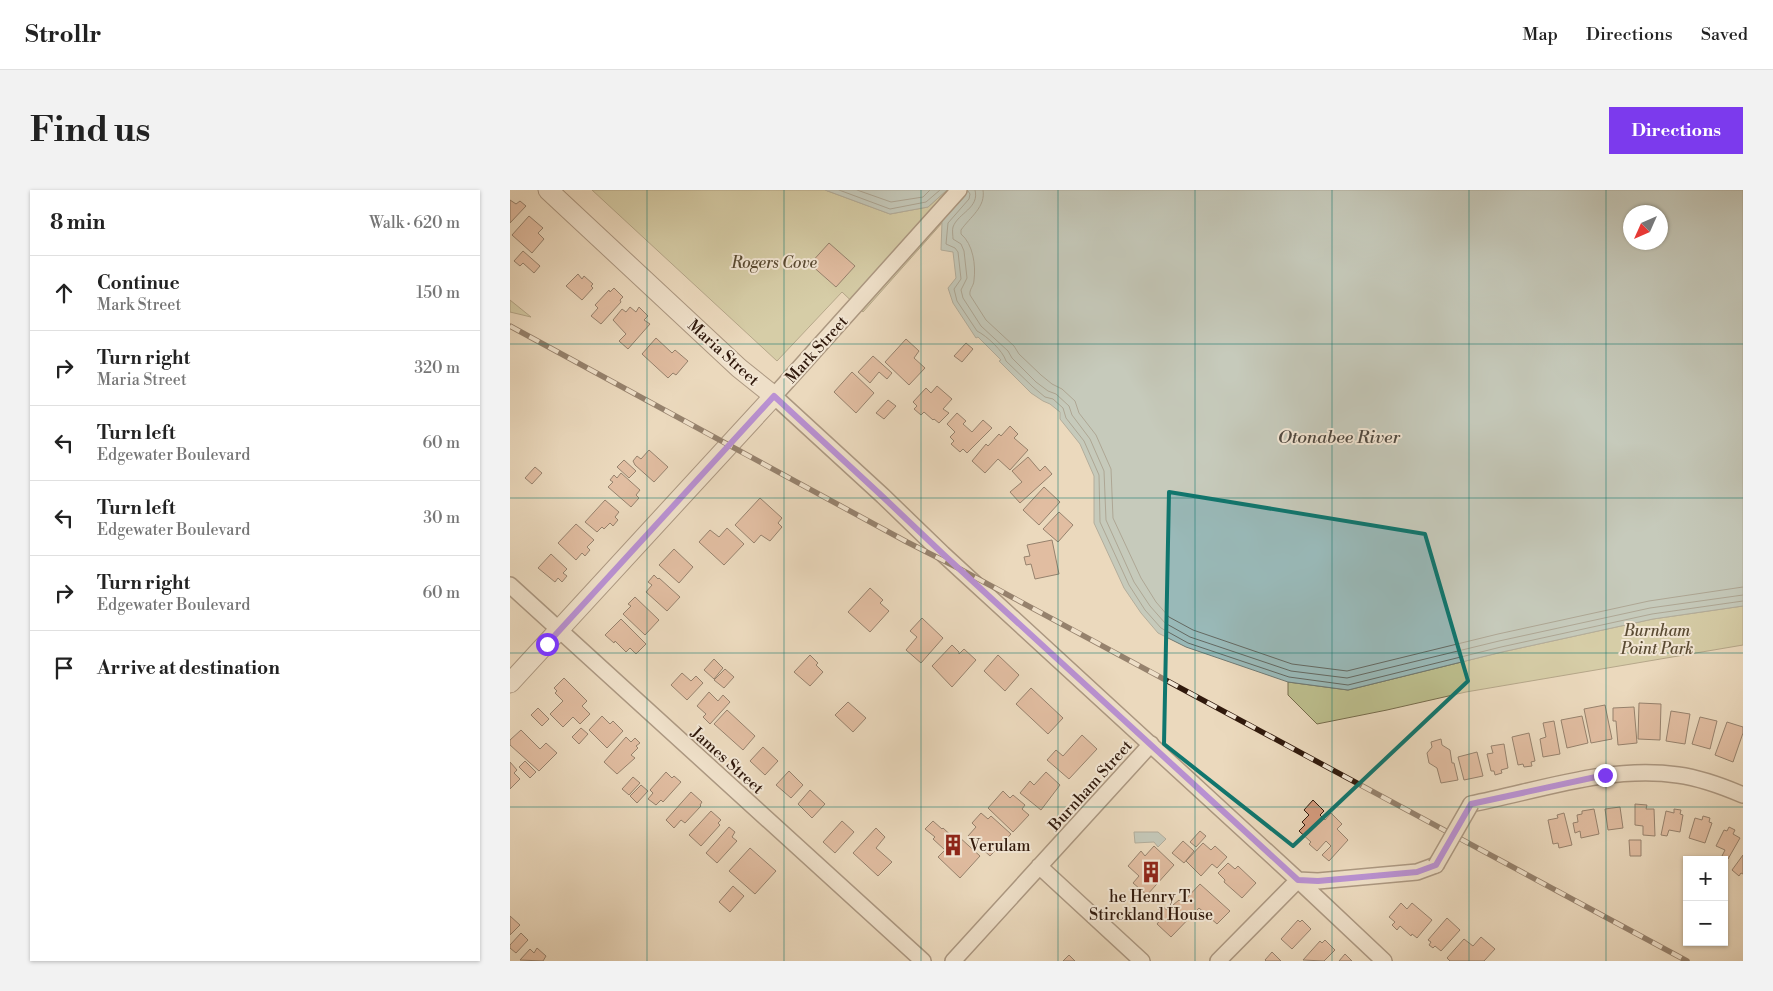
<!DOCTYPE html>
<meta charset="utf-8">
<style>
:root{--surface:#fff;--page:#f2f2f2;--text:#222;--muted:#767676;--line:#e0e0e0;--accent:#7c3aed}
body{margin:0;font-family:"Libre Bodoni",serif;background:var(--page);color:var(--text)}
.controls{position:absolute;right:15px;bottom:15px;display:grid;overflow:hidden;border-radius:0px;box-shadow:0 1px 4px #0004}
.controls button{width:45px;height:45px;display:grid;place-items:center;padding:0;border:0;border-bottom:1px solid var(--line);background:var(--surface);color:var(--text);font:25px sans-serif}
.compass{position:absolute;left:1113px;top:15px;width:45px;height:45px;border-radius:50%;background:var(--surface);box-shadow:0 1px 4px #0004;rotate:225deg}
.stop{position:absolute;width:15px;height:15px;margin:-11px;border:4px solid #7c3aed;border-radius:50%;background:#fff}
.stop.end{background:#7c3aed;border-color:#fff;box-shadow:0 1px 5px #0008}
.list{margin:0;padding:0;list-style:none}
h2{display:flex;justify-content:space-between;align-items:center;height:65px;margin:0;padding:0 20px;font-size:21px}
h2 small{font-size:16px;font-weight:400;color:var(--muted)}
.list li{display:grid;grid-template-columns:32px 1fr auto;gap:15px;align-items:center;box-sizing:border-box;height:75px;padding:0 20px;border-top:1px solid var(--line)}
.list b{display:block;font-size:19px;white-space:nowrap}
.list p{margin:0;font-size:16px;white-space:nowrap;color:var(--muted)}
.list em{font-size:16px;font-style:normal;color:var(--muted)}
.icon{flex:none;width:28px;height:28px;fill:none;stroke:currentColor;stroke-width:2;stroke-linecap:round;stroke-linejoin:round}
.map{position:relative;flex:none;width:1233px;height:771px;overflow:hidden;border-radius:0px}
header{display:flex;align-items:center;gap:30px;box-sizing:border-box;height:70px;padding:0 25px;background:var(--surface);border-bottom:1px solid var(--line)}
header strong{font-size:24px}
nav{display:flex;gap:28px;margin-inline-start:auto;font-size:18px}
.intro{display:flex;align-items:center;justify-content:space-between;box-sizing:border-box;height:120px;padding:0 30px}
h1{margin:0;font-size:35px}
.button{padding:12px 22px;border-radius:0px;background:var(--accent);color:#fff;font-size:18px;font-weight:700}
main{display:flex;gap:30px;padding:0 30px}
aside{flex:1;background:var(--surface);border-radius:0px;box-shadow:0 1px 4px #0004}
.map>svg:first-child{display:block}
.green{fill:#bcbe8d;stroke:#766c4c}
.water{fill:#99b9b8;stroke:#6f7973;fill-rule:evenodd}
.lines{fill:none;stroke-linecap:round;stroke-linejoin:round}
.shore{stroke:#646962;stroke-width:1}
.building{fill:#d49b7e;stroke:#30190c}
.minor-casing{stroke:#5f4938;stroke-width:18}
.tertiary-casing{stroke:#5f4938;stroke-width:21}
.minor{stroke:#f2e6d4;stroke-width:15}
.tertiary{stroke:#f2e6d4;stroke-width:19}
.rail-casing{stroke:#30190c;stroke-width:5.5}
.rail{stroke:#f2e6d4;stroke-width:4;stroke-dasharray:11;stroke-linecap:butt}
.minor-bridge-casing{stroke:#5f4938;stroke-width:18;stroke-linecap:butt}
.minor-bridge{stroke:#f2e6d4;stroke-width:15}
.route{stroke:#7c3aed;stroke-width:6}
.marked{fill:none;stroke:#0f766e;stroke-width:4;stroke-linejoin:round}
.grid{fill:none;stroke:#0f766e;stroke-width:1;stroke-opacity:0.55}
.labels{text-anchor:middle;stroke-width:4;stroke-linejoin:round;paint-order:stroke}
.park-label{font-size:16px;font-style:italic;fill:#5a4b33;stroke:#f2e6d4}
.street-label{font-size:16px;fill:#30190c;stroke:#f2e6d4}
.poi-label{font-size:16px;fill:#30190c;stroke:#f2e6d4;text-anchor:start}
.water-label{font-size:18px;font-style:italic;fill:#504940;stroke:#f2e6d4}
</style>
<header>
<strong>Strollr</strong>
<nav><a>Map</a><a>Directions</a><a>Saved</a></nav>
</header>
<div class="intro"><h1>Find us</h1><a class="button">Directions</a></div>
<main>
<aside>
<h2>8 min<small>Walk · 620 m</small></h2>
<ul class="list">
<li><svg class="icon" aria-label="ahead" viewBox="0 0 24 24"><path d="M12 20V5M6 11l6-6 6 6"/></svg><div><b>Continue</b><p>Mark Street</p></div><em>150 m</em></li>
<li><svg class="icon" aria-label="right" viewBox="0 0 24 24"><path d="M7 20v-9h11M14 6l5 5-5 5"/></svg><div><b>Turn right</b><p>Maria Street</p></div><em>320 m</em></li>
<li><svg class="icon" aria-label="left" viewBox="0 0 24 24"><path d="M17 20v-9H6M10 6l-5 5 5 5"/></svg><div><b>Turn left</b><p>Edgewater Boulevard</p></div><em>60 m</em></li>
<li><svg class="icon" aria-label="left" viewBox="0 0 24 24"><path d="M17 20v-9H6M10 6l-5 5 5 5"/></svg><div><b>Turn left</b><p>Edgewater Boulevard</p></div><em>30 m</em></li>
<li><svg class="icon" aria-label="right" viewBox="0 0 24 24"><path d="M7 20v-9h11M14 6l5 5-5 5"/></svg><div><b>Turn right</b><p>Edgewater Boulevard</p></div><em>60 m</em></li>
<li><svg class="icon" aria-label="arrive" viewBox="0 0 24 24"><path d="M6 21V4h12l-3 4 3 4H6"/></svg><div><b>Arrive at destination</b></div></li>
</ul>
</aside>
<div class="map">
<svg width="1233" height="771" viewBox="0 0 1233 771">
<rect width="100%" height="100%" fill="#ebd9bd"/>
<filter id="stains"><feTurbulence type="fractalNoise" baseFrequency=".004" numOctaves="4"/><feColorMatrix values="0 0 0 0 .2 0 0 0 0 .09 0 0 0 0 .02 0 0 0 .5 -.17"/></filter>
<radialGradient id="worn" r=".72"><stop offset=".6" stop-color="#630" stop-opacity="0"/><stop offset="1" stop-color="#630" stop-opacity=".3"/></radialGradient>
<path class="green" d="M82,0h233l65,24 38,-7 19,-17h12l7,6 -103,116 -21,-20 -65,69z
M0,110l21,17 -21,-5z
M1233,416v39l-277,47 -79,18 -70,14 -29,-29v-13l60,8 154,-38 151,-33z"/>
<path class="water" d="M315,0h122l-19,17 -38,7z
M449,0h784v416l-90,13 -151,33 -154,38 -60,-8 -102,-35 -28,-14 -17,-20 -17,-25 -30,-65v-47l-14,-32 -20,-25v-7l-10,-8 -7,-3 -12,-8 -32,-32 2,-1 -23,-23 -2,1 -23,-35 -5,-15 8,-10 -3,-26 -12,-2 1,-29 23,-25zM1120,22h30v30h-30z
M624,642h24l8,7 -8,8 -4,-5 -19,1z"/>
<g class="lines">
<path class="shore" d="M329,0l51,19 36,-7 14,-12
M347,0l34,12 32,-5 7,-7
M465,0c5,18 -17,23 -22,37 -1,3 0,9 0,12l8,5 3,7 3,27 -6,12 2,8 18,28 27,25 4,7 24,24 12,9 8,3 13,12 3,9 18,24 14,32 2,49 28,62 16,24 15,17 25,14 101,34 56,7 152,-37 151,-33 93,-13
M473,0c3,17 -13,27 -22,40v4c12,10 15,31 13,46 0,6 -5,9 -4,15l16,25 28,26 5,8 22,21 11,9 10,5 13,12 4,12 17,22 15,34 2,49 28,60 15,24 13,15 24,13 99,34 55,7 151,-37 151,-33 94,-14
M458,1l2,3 -1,5 -21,24 -2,21 9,4 3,4 3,27 -7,10 3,12 20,30c10,5 26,20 29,30l27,26 12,10 8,2 10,9 3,10 18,23 15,34 1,47 29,63 16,25 16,18 27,15 101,34 59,8 153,-38 151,-33 91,-13"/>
</g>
<path class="building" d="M0,10l6,4 4,-3 6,5 -16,17z
M19,26l14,12 -5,5 6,6 -12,14 -20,-18z
M319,53l26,23 -19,21 -26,-23z
M13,61l17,15 -6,7 -11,-10 -3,3 -6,-5z
M68,84l4,5 2,-3 9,8 -2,2 2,2 -11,12 -16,-14z
M104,98l9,9 -3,3 1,2 -20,22 -10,-8 7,-8 -3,-3 14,-15 1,2z
M120,117l6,5 3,-5 9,9 -4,4 6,4 -22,25 -9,-8 7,-7 -13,-14 9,-11 4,3z
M146,148l16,15 3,-3 13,11 -12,14 -3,-2 -5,5 -26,-24z
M396,149l13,12 -5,7 11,10 -16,17 -24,-23z
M456,153l7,6 -11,13 -8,-6z
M363,166l19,17 -5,6 -8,-7 -9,11 -12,-11z
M342,182l22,21 -18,20 -22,-21z
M427,196l15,13 -9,10 6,4 -10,10 -5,-4 -1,1 -9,-8 -3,3 -7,-6 3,-3 -4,-4 13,-14 5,5z
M378,210l8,6 -12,13 -8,-6z
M447,223l9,8 -3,3 9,8 11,-12 9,8 -25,25 -4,-4 -3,3 -9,-8 3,-3 -4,-4 5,-5 -8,-8z
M500,236l8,8 -4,4 14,12 -18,20 -12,-11 -13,14 -13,-12 14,-17 2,2 11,-12 2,2z
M139,260l19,17 -14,15 -19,-17 -2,-4 4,-5 4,3z
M518,267l12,14 5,-5 7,8 -32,29 -10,-11 12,-10 -10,-11z
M114,270l12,11 -7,7 -12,-11z
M25,277l7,6 -10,11 -7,-6z
M111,283l19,17 -4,5 3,3 -8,9 -23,-20 5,-5 -3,-2 4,-5 3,3z
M534,297l16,15 -21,23 -16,-15z
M250,308l22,20 -4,5 4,4 -12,14 -9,-6 -7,8 -19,-18z
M95,310l14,12 -4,5 3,3 -5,6 -3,-3 -6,6 -2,-2 -5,5 -12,-10z
M549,322l14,13 -15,17 -15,-13z
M66,334l18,16 -7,7 3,3 -5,6 -3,-3 -6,7 -18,-17z
M217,338l17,16 -20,21 -25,-23 11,-12 9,7z
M542,350l7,34 -24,5 -4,-15 -5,1 -2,-8 6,-1 -3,-11z
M164,359l19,18 -14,16 -20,-18z
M41,364l16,15 -4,4 4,3 -5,6 -4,-4 -3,4 -17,-14z
M144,385l4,4 1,-1 21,19 -13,14 -21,-19 6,-7 -4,-3z
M360,398l13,12 -3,3 9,8 -19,21 -22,-20z
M125,407l24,23 -14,15 -22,-21 8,-8 -3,-2z
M412,428l21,20 -22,25 -15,-13 11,-13 -7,-6z
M111,429l25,25 -10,10 -6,-6 -4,4 -11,-11 -1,2 -9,-8z
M442,455l7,7v2l5,-5 12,11 -24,27 -20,-21z
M300,465l8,8 -2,2 7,7 -13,14 -16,-14z
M488,465l21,20 -14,16 -21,-20z
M204,469l9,9 -9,11 -10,-9z
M215,479l9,8 -10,11 -10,-8z
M172,483l9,8 5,-5 7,7 -16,17 -16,-15z
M54,488l23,23 -5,5 8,8 -10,10 -7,-7 -10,10 -13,-13 13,-13 -8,-8 2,-2 -3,-3z
M521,498l32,30 -15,16 -32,-30z
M199,502l9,9 5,-6 7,7 -20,22 -7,-7 3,-3 -9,-8z
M338,512l18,16 -13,14 -18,-17z
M1129,513l22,1 -1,36 -22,-1z
M1095,515l7,34 -21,4 -7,-34z
M1124,517l3,36 -19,2 -2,-24h-3v-13z
M28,518l11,11 -7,7 -11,-11z
M217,520l28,26 -12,14 -29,-26z
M1161,521l19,3 -5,30 -19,-3z
M92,526l8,8 3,-3 10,10 -16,17 -18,-18z
M1072,526l6,27 -21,5 -6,-28z
M1190,527l17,4 -7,28 -18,-5z
M1044,531l6,33 -17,3 -3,-18 6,-2 -3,-14z
M1217,532l16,5v6l-10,29 -18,-7z
M71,538l7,6 -9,10 -7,-7z
M11,540l19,19 6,-6 11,10 -18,18 -29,-26v-5z
M1019,543l6,28 -4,1 1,4 -8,1 -1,-3 -5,1 -6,-28z
M572,545l15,14 -28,30 -22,-19 9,-10 7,6z
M116,547l5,5 4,-4 5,5 -4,3 2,2 -7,7 4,3 -18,16 -13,-12z
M931,549l1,6 8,5 2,13h2l4,17 -17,3 -4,-15 -8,-5 -2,-10 5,-6 -1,-5z
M994,554l4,24 -7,2 1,3 -7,2 -1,-4h-3l-4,-17 6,-1 -2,-7z
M253,557l15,14 -13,14 -15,-14z
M967,562l6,24 -19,4 -6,-23z
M15,571l11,11 -6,6 -11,-11z
M0,572l7,8 -3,3 6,6 -10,10z
M279,581l14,14 -12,13 -15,-13z
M156,582l6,6 2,-2 7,6 -18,20 -2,-2 -5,5 -8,-6 5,-6 -3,-3z
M536,582l14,13 -19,25 -21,-17 10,-12 4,4z
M123,587l7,6 -11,12 -7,-6z
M131,595l7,6 -11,12 -7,-7z
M300,600l15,14 -13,14 -14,-14z
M493,601l7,7 3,-3 12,10 -3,4 7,6 -16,17 -25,-24z
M181,602l11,10 -2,3 1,1 -16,17 -4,-3 -7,8 -8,-8z
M803,610l11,11 -4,4 5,5 6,-7 11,11 -5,5 11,11 -19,21 -7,-6 9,-9 -5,-5 -9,10 -8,-7 2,-2 -12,-11 6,-6 -3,-3 7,-7 -5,-5z
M1125,614l12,1 -1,4h8l1,27 -12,-1v-9l-8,-1z
M1110,617l3,21 -15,2 -3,-21z
M1084,619l5,25 -18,4 -1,-7 -5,2 -2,-10 5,-1 -1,-7 5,-1v-3z
M1164,619l7,1 -1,4 3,1 -3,17 -11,-2 -2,6 -6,-1 5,-24 8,2z
M201,621l10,9 -3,3 2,2 -19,21 -12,-11z
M471,623l7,6 3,-3 20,18 -21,22 -22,-20 8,-9 -4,-4z
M1054,623l8,32 -13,3 -1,-5 -5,1 -5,-24 10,-2 -1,-3z
M1193,626l7,2 -1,4 3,1 -7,20 -16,-5 6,-20 7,2z
M332,631l12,11 -19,21 -12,-11z
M423,631l9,8 1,-1 12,11 3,-3 22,20 -20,22 -22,-21 7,-7 -12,-11 2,-2 -10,-8z
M219,637l6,5 -3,5 5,4 -20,22 -11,-10z
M1219,637l6,3 -2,4 7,4 -12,21 -6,-3 3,-6 -9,-4 8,-16 3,1z
M366,638l9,9 -9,11 16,14 -14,14 -25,-23z
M690,641l6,5 -10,11 -6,-5z
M1119,650h12v16h-11z
M673,651l11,10 -10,12 -12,-10z
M693,653l8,7 4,-4 12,11 -10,11 -5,-4 -11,12 -15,-15z
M644,656l20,19 -27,30 -14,-12 6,-7 -11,-10 13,-15 4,5z
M240,658l26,23 -21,23 -26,-23z
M1233,665v19l-2,-1 -2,3 -7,-6z
M718,673l7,6 3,-3 18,17 -14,15 -18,-16 1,-2 -7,-7z
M690,694l30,27 -13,13 -18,-16 -28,29 -14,-13 4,-5 -6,-5 7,-8 5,4 12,-10 3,3z
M223,696l11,10 -14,16 -11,-10z
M891,713l6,6 5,-6 20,17 -15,18 -5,-4 -1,2 -11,-10 -3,4 -5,-5 3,-3 -6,-5z
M0,726l10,9 -10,10z
M937,728l13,12 -19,21 -6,-5 -2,2 -4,-3 2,-3 -3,-2z
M788,730l2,2 2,-2 9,9 -19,20 -11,-10z
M11,743l7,7 -12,13 -6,-5v-3z
M971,747l14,12 -11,12h-34l-3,-3 17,-19 9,7z
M815,750l10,10 -11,11 -21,-1 17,-19 2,2z
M27,758l9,8 -3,5 -23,-1 10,-11 4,4z
M762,762l9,9h-15l-1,-1z
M835,764l7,7h-13z
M559,765l6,6h-12z"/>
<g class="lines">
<g class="minor-casing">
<path id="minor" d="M449,0l-185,206 109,100 60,58 355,326 86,81
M0,395l413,376
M961,614c67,-13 137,-39 207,-29 22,3 44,11 65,20
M529,676l103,95
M788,690l20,1 99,-9 19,-7
M443,771l198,-217
M708,771l80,-81"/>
</g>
<g class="tertiary-casing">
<path id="tertiary" d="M0,493l264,-287 -35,-28 -191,-178"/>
</g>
<use href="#minor" class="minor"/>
<use href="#tertiary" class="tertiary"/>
<g class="rail-casing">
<path id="rail" d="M0,136l397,216 51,26 729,393"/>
</g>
<use href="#rail" class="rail"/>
<g class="minor-bridge-casing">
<path id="minor-bridge" d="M926,675l35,-61"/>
</g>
<use href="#minor-bridge" class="minor-bridge"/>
</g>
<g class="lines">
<path class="route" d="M37,454l227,-248 108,100 61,58 355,326 20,1 99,-9 19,-7 35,-61 134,-29"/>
</g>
<path d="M0 0H1233V771H0ZM659,302l256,42 43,147 -175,165 -129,-102z" fill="#ebd9bd" fill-opacity=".55" fill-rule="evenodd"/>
<path class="marked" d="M659,302l256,42 43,147 -175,165 -129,-102z"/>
<path class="grid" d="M137,0v771M274,0v771M411,0v771M548,0v771M685,0v771M822,0v771M959,0v771M1096,0v771M0,154h1233M0,308h1233M0,463h1233M0,617h1233"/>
<defs>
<g id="building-bare" transform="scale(1.725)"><path d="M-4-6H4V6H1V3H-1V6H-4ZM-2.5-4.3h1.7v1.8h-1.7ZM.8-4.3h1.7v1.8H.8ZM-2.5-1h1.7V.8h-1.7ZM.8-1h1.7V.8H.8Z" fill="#8f2418" stroke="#f2e6d4" stroke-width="2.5" paint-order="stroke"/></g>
</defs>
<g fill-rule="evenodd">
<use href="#building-bare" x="443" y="655"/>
<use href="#building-bare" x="641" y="682"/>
</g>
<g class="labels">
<g class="park-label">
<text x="264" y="78">Rogers Cove</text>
<text x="1147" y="446">Burnham<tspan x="1147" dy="18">Point Park</tspan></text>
</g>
<g class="street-label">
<text transform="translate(306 159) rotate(-48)" y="6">Mark Street</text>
<text transform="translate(214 162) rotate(42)" y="6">Maria Street</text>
<text transform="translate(218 570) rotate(42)" y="6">James Street</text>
<text transform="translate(580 595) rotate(-48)" y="6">Burnham Street</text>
</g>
<g class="poi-label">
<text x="459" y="661">Verulam</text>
<text x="641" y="712" text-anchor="middle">he Henry T.<tspan x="641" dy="18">Stirckland House</tspan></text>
</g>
<g class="water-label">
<text x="829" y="253">Otonabee River</text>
</g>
</g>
<rect width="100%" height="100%" filter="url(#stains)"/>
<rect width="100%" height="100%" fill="url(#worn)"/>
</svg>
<div class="controls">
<button>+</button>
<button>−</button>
</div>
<svg class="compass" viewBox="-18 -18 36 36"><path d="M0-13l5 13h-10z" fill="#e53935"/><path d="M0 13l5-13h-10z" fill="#767676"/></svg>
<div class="stop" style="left:37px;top:454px"></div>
<div class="stop end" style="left:1095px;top:585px"></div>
</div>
</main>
